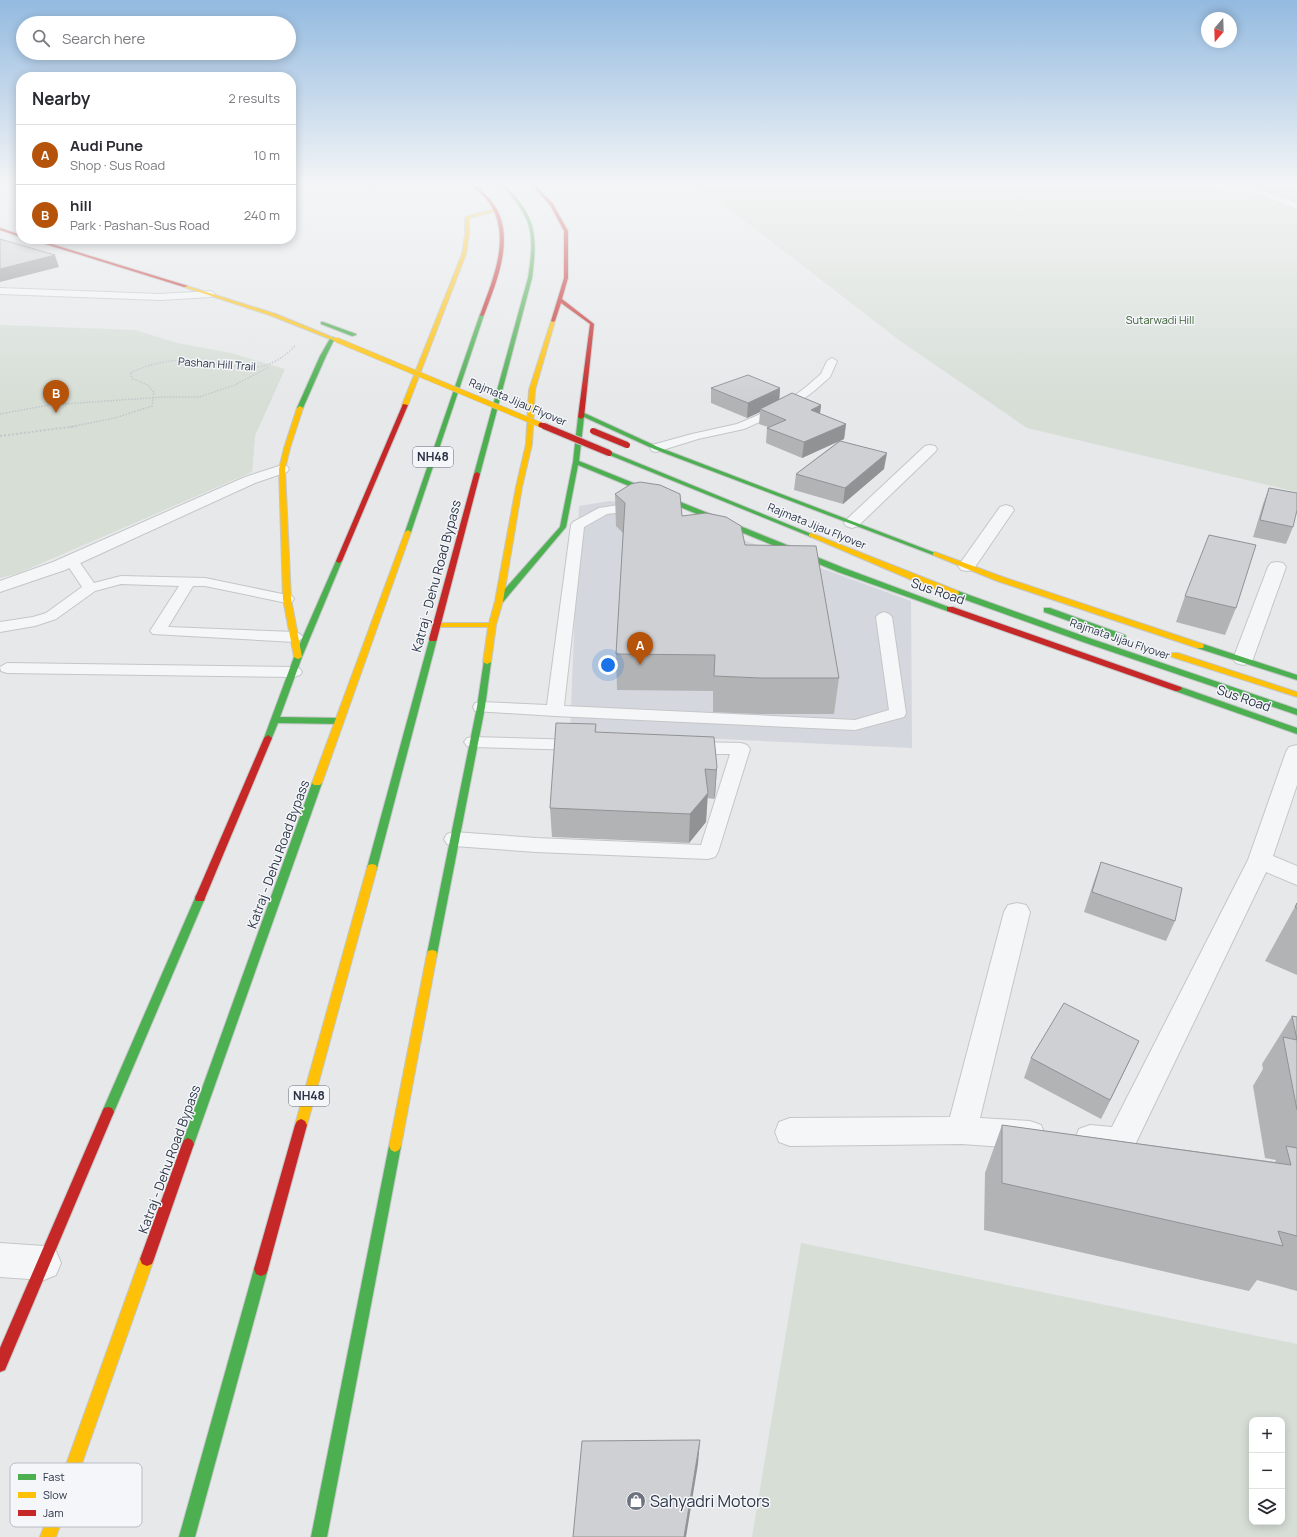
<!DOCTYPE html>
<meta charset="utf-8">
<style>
:root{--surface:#fff;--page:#f2f2f3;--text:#2b2b33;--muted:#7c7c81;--line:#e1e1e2;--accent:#b45309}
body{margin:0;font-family:Manrope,sans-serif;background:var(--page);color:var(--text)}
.controls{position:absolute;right:12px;bottom:12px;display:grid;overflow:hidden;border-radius:8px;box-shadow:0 2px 10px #0003}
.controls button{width:36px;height:36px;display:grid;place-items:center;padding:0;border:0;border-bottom:1px solid var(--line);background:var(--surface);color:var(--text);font:20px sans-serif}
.compass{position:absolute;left:1201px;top:12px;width:36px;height:36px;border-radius:50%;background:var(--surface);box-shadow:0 2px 10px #0003;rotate:199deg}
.you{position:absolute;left:608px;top:665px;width:14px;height:14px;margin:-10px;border:3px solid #fff;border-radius:50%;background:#1a73e8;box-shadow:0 0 0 6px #1a73e833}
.badge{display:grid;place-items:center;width:26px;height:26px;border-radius:50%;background:var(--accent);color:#fff;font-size:13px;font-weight:700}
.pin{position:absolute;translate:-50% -33px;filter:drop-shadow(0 1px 2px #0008)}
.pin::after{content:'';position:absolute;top:21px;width:14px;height:12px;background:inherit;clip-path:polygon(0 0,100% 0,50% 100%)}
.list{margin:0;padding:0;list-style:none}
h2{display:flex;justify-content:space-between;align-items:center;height:52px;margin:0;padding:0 16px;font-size:17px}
h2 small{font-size:13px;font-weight:400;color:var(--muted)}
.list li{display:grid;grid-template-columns:26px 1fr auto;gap:12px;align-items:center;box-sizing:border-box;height:60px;padding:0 16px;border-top:1px solid var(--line)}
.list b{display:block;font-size:15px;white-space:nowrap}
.list p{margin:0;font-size:13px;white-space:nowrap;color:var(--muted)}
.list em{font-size:13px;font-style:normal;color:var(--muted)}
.icon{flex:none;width:22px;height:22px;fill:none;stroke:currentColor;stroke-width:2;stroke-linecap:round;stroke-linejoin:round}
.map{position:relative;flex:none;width:1297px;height:1537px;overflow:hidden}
.search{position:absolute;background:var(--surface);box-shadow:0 2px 10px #0003;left:16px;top:16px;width:280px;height:44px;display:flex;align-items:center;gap:10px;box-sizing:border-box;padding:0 14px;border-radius:22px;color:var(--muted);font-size:15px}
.panel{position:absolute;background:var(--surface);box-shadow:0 2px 10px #0003;left:16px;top:72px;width:280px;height:172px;border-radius:16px}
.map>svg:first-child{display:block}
.built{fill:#d4d7dd}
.green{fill:#d6ded6;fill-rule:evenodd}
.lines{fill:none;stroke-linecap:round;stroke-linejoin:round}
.lane-casing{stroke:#c4c6c8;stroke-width:2}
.street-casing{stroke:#c4c6c8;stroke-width:2}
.fast-casing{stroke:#c4c6c8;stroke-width:2}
.slow-casing{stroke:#c4c6c8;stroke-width:2}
.jam-casing{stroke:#c4c6c8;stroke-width:2}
.path-far1{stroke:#c5c6ca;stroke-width:1.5;stroke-dasharray:1.5 1.5;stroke-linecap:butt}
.path{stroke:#c5c6ca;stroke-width:2;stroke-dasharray:2 2;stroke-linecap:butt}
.lane{fill:#f5f6f7;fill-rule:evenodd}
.street{fill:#f5f6f7;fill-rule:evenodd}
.fast{fill:#4caf50;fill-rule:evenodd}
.slow{fill:#ffc107;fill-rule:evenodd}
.jam{fill:#c62828;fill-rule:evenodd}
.slow-bridge-casing{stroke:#c4c6c8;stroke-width:6;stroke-linecap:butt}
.jam-bridge-far1-casing{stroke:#c4c6c8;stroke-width:6;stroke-linecap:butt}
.jam-bridge-casing{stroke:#c4c6c8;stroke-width:8;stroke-linecap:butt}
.slow-bridge{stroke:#ffc107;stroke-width:5}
.jam-bridge-far1{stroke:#c62828;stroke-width:5}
.jam-bridge{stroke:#c62828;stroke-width:6}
.wall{fill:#b1b3b5}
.shaded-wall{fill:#909294}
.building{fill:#ced0d3;stroke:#909294}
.labels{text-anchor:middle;stroke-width:3;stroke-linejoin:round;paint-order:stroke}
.far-park-label{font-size:11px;fill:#3f6138;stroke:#f4f6f9}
.far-street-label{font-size:11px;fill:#2b3445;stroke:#f4f6f9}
.shield{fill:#f4f6f9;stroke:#676e7b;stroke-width:1}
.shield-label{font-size:12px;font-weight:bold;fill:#2b3445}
.street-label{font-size:13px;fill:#2b3445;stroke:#f4f6f9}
.near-poi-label{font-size:16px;fill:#2b3445;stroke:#f4f6f9;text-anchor:start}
.key{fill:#f4f6f9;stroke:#b8bcc3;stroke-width:1}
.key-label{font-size:11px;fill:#2b3445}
</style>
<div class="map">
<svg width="1297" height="1537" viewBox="0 0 1297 1537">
<rect width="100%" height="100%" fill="#e6e8ea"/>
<path class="built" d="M610,501l34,4 20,6 247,90 1,147 -342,-16 9,-226z"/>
<path class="green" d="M690,184h607v308l-270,-64 -128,-88 -180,-139z
M0,325l135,5 42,13 54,10 54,16 -30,67 -3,36 -233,101 -19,5z
M801,1243l496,101v193h-545zM1252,1420h30v102h-30z"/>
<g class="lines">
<g class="lane-casing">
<path id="lane" d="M1200,184c34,0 67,5 97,20v5l-38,-15 -43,-5z
M0,288l160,6 51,-3 4,3 -4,3 -51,3 -160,-6z
M832,358l5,3 -7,16 -16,14 -16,12 -34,17 -20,9 -46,10 -42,13 -4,-1 -2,-3 2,-3 40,-11 45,-10 19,-8 34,-17 16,-12 15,-13 6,-13z
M632,503l13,3 1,3 -1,3 -5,1 -8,-2 -25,3 -23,13 -20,179 291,14 34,-10 -13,-93 3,-3 5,-2 5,2 3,3 14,96 -2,4 -49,13 -300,-14 -80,-5 -2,-4 2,-4 6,-1 66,3 24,-180 2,-3 26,-14z
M71,556l5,1 18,26 27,-7 84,2 87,18 2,3 -2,3 -5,1 -82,-17h-12l-25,41 127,5 5,2 3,3 -3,3 -5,2 -142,-8 -3,-3 29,-45 -58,-2 -26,7 -39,28 -21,7 -35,6v-10l33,-5 13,-4 36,-26 -18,-27 2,-3z
M7,663l287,4 6,2 2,3 -2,3 -6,2 -287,-4 -6,-2 -1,-4z
M473,737l107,3 6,1 3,4 -3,4 -6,1 -107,-3 -6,-1 -3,-4 3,-4z
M692,742l49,1 6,2 3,4 -32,103 -3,5 -7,2 -172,-7 -82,-6 -7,-2 -3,-5 3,-5 7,-2 82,6 165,7 29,-91h-38l-6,-2 -3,-4 3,-4z"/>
</g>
<g class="street-casing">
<path id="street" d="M930,445l5,1 2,3 -2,3 -77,74 -6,2 -6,-2 -2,-3 2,-3 79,-74z
M282,465l5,1 2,3 -2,3 -32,11 -190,87 -65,22v-11l53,-19 192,-85z
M1006,505l6,2 2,3 -41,60 -6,1 -6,-1 -3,-4 3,-4 39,-55z
M1277,562l6,1 3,4 -33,92 -3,4 -7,2 -7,-2 -3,-4 35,-92 3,-4z
M1297,745v40l-24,71 24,10v19l-31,-13 -134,279c-17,6 -36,4 -53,-2l-4,-10 4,-10 11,-4 22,2 136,-267 38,-108 3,-5z
M1017,903l9,2 4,7 -50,206 50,3 11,4 4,10 -4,10 -11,4 -68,-5 -172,2 -11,-4 -4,-10 4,-10 11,-4 160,-1 54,-205 4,-7z
M0,1243l44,3 12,5 5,12 -5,12 -12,5 -44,-3z"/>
</g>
<g class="fast-casing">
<path id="fast" d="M500,184h3c33,31 35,51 29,94l-52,196 -3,2 -3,-2 54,-196c7,-45 5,-61 -28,-94z
M480,314l4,1 -73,217 -1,1h-4l-1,-1z
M323,322l33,12v1l-4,1 -31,-12v-2z
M331,337l4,1 -9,18 -23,52 -5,1 -1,-1 23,-52z
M580,413h4l74,34 280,107 -1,1h-4l-279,-106 -70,-32 -5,44 265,107 110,41 -4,2h-3l-109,-39 -260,-107 -12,62 -63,75h-6v-4l63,-71 13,-65 5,-45 3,-2z
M607,452h4l203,83 -3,2 -2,-1 -202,-82z
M339,559l3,2 -40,96 -22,60 59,1 4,3 -4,3 -61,-1 -7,17h-6l-1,-2 30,-81 42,-96z
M952,591h6l131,47 208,71v6l-214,-73 -131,-47z
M1044,608h6l75,27 1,2 -1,2h-6l-75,-27z
M430,637h6l1,2 -60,229 -1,3h-8l-1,-3z
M1197,644h6l94,31v5l-100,-32 -1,-2z
M484,660h3l4,2 -6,45 -48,247 -1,3 -4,1 -4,-1 -1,-3 50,-247z
M1175,687h6l116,41v6l-122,-43 -1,-2z
M317,780l5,3 -128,361 -2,4 -4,2 -4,-2 -2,-4 130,-361z
M200,894l4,1 1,3 -91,214 -2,4 -4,1 -4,-1 -2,-4 93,-214 1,-3z
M395,1140l4,2 2,4 -74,391h-16l78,-391 2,-4z
M261,1262l5,2 2,5 -73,268h-16l75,-268 2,-5z"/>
</g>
<g class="slow-casing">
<path id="slow" d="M495,209l1,2 -27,7v17l-3,19 -58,151 -5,1 -1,-1 60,-151 3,-19v-18z
M184,285l92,29 63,26 -4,1 -63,-25 -88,-29z
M553,320l2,1 -20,69 -3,54 -10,43 -19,114 -7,24 -5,37 -4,2 -4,-2 5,-35h-52l-4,-2 4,-2h53l6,-22 21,-114 10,-43 3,-54 22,-69z
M300,406l3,2 -13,40 -5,21 6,130 11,58 -4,2 -4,-2 -11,-58 -4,-130 5,-21 13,-40z
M408,530l3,2 -89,251 -2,2h-6l-2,-2 93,-251z
M811,533l147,58 1,2 -1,2h-6l-38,-14 -105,-45v-2z
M935,552l68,25 200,67 1,2 -1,2h-6l-200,-67 -64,-26v-2z
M1172,653h6l119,39v5l-125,-40 -1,-2z
M372,864l4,1 1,3 -70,257 -2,4 -4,2 -4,-2 -2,-4 72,-257 1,-3z
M432,950l4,1 1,3 -36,192 -2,4 -4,2 -4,-2 -2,-4 38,-192 1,-3z
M147,1252l5,2 2,5 -98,278h-16l100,-278 2,-5z"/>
</g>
<g class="jam-casing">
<path id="jam" d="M470,184h4c6,6 13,11 18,18 25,32 5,79 -8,113l-2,1 -2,-1c12,-34 32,-77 10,-111 -5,-8 -14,-14 -20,-20z
M531,184h3l19,20 15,27v47l-6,21 32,25 -10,93 -3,2 -3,-2 12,-93 -29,-21 -6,18 -2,1 -2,-1 13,-43v-47l-14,-26z
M0,228l21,7v2l-21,-7z
M29,239h6l153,47 -4,1z
M403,404l5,1 -66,156 -3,2 -2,-1 -1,-1z
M477,472l3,2 -43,165 -1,2h-6l-1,-2 45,-165z
M947,607h6l228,80 1,2 -4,2h-3l-228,-80z
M268,735l4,3 -67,160 -1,3h-8l-1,-3 69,-160z
M108,1107l4,1 2,4 -109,258 -5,2v-24l102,-236 2,-4z
M301,1119l4,2 2,4 -39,144 -2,5 -5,2 -5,-2 -2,-5 41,-144 2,-4z
M188,1138l4,2 2,4 -40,115 -2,5 -5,2 -5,-2 -2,-5 42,-115 2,-4z"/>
</g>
<path class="path-far1" d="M0,414l49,-9 115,-8h35l36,-12 34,-18
M70,427l45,-9 37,-12 2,-13 -6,-8 -15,-6 -3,-6c19,-9 40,-14 62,-13 44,3 67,22 103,-14"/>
<path class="path" d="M0,436l77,-10"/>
<use href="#lane" class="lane"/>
<use href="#street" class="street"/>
<use href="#fast" class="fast"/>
<use href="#slow" class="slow"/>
<use href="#jam" class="jam"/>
<g class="slow-bridge-casing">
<path id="slow-bridge" d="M337,340l204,85"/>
</g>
<g class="jam-bridge-far1-casing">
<path id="jam-bridge-far1" d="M541,425l6,2"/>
</g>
<g class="jam-bridge-casing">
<path id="jam-bridge" d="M544,426l65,27
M593,431l34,14"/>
</g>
<use href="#slow-bridge" class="slow-bridge"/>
<use href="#jam-bridge-far1" class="jam-bridge-far1"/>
<use href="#jam-bridge" class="jam-bridge"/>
</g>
<path class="wall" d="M711,388h69l-1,12 42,5 -1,9 26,10 -2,15 -4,2 44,28 -41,35 -49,-14 2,-16 43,-33 -37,17 -36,-15 1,-15 1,-1 -9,-3 1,-12 -13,6 -36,-15z
M1269,488l24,39 -7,17 -33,-7 10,-33z
M615,494l67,22 63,29 94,133 -5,36h-76l-45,-2v-21l-96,-1 -1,-36 7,-121 -7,-7z
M1185,596l51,12 -11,27 -49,-13z
M596,724v8l121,35 -2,29 -1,3 -7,-1 -1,24 -17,21 -137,-6 -2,-29z
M1101,862l74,59 -9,20 -82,-29 10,-31z
M1297,903v72l-32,-14z
M1292,1016l5,1v274l-40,-11 -8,11 -265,-61 1,-57 17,-48 273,37 1,-2 -11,-2 -12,-72 10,-17 -1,-5z
M1031,1058l99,2 -29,59 -77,-41z"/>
<path class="shaded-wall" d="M366,184h24l-23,3z
M55,255l4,12 -59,15v-13z
M780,388l-1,15 -19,6v3l-13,6 1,-15z
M821,405l-2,15 -8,-10z
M846,424l-2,15 -42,19 2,-16z
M887,453l-3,16 -41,35 2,-16z
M717,767l-2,29 -1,3 2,-29z
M708,793l-2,29 -17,21 1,-29z
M1139,1041l-9,19 -29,59 9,-19z
M700,1440l-2,24 -12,73h-2z"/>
<path class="building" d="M0,239l55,16 -55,14z
M748,375l32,13 -32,15 -37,-15z
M792,393l29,12 -10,5 35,14 -42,18 -37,-14 19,-8 -26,-11z
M840,441l47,12 -42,35 -49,-14z
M640,482l20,3 20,9 2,22 24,-3 20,4 15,9 4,19 71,1 23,132h-78l-47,-2 1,-21 -99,-1 9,-151 -10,-9 16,-10z
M1269,488l28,5v17l-4,17 -33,-7z
M1209,535l47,10 -20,63 -51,-12z
M556,723l40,1 -1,8 119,5 3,30 -1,3 -11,-1 3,24 -18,21 -140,-6z
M1101,862l81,26 -7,33 -83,-29z
M1297,903v6l-2,-2z
M1064,1003l75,38 -29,59 -79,-42z
M1292,1016l5,1v93l-14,-73 14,3z
M1002,1125l289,40 -5,-19 11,2v88l-19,-5 5,15 -281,-63z
M700,1440l-16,97h-111l9,-96z"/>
<linearGradient id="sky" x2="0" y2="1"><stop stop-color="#93bae0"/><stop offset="0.46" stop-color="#f4f5f6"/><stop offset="1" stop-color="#f4f5f6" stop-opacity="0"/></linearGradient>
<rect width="1297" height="400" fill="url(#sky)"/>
<defs>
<g id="shop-disc" transform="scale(1)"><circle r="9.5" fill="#6c737f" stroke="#f4f6f9"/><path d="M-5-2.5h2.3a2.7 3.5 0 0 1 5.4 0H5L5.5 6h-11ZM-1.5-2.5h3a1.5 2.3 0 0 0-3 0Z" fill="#fff"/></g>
</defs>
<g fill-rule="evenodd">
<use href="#shop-disc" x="636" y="1501"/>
</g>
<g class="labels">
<g class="far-park-label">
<text x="1160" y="324">Sutarwadi Hill</text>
</g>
<g class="far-street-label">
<text transform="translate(217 364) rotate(4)" y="4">Pashan Hill Trail</text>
<text transform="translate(518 402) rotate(23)" y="4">Rajmata Jijau Flyover</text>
<text transform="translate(817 526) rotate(22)" y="4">Rajmata Jijau Flyover</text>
<text transform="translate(1120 639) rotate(19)" y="4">Rajmata Jijau Flyover</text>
</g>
<g class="shield">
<rect x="413" y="447" width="40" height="20" rx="3"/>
<rect x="289" y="1086" width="40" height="20" rx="3"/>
</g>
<g class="shield-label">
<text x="433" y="461">NH48</text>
<text x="309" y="1100">NH48</text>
</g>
<g class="street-label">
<text transform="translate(436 576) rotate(-75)" y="5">Katraj - Dehu Road Bypass</text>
<text transform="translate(938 591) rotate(19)" y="5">Sus Road</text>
<text transform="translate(1244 698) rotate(19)" y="5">Sus Road</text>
<text transform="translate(278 854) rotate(-70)" y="5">Katraj - Dehu Road Bypass</text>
<text transform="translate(169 1159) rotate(-70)" y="5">Katraj - Dehu Road Bypass</text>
</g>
<g class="near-poi-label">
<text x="650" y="1507">Sahyadri Motors</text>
</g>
</g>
<rect x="10" y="1463" width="132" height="64" rx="6" class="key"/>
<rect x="18" y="1474" width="18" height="6" fill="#4caf50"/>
<rect x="18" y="1492" width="18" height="6" fill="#ffc107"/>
<rect x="18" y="1510" width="18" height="6" fill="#c62828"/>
<g class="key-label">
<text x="43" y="1481">Fast</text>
<text x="43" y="1499">Slow</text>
<text x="43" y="1517">Jam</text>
</g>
</svg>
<div class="controls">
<button>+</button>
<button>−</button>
<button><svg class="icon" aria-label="layers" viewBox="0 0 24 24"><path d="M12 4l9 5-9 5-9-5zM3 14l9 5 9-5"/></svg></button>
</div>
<svg class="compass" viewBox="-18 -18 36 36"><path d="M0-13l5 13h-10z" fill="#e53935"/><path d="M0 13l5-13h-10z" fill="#7c7c81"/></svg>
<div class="you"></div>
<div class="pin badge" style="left:640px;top:665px">A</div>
<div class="pin badge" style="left:56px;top:413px">B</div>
<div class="search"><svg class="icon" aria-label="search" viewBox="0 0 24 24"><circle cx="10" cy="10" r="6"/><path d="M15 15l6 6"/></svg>Search here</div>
<section class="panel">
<h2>Nearby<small>2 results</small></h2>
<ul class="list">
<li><span class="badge">A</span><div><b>Audi Pune</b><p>Shop · Sus Road</p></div><em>10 m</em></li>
<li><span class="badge">B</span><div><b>hill</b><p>Park · Pashan-Sus Road</p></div><em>240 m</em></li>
</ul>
</section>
</div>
